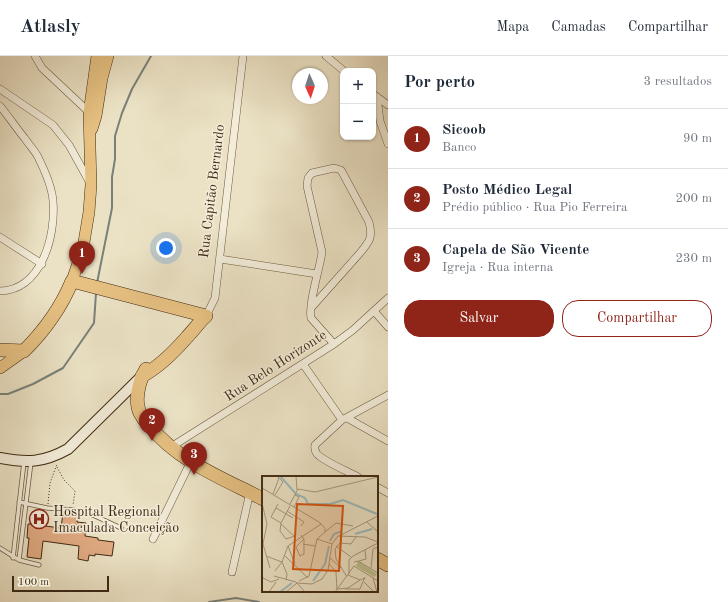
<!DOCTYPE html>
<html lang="pt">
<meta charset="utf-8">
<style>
:root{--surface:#fff;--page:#f6f6f7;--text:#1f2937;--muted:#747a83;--line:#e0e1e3;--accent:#8f2418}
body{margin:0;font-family:"Old Standard TT",serif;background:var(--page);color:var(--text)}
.controls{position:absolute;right:12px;top:12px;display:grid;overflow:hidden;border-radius:8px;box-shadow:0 1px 3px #0004}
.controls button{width:36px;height:36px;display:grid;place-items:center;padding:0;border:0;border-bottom:1px solid var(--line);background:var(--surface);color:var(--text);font:20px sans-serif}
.compass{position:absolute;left:292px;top:12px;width:36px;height:36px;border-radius:50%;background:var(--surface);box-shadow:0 1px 3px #0004;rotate:177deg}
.scale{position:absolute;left:12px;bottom:10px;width:97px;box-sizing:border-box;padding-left:4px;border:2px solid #422b14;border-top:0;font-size:11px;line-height:14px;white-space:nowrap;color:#422b14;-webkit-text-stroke:3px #f2ecd9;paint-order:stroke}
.you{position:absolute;left:166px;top:192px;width:14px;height:14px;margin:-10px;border:3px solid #fff;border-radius:50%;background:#1a73e8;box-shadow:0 0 0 6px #1a73e833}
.badge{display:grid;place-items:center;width:26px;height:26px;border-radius:50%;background:var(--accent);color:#fff;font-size:13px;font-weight:700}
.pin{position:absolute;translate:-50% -33px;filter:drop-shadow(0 1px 2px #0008)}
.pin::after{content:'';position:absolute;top:21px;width:14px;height:12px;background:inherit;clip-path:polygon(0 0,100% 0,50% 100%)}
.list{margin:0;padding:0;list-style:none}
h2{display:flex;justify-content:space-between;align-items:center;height:52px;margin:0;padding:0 16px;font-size:17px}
h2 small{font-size:13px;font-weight:400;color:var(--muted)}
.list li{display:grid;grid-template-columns:26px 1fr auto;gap:12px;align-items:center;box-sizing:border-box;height:60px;padding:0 16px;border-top:1px solid var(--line)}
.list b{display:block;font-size:15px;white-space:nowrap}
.list p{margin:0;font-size:13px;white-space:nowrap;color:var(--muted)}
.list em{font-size:13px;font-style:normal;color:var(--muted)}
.actions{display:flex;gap:8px;padding:12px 16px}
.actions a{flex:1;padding:9px 0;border:1px solid var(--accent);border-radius:16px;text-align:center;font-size:14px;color:var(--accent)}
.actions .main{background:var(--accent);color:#fff}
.map{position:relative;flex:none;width:388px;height:546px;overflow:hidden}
header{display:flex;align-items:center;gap:24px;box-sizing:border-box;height:56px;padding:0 20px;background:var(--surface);border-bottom:1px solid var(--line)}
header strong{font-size:19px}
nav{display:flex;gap:22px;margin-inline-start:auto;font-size:14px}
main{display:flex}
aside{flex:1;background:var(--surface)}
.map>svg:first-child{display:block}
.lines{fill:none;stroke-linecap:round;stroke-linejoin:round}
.stream{stroke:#78817a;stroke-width:2}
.building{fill:#e1ab83;stroke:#422b14}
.lane-casing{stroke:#6c5940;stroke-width:5}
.street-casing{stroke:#6c5940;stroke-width:8}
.secondary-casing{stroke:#422b14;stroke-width:12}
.primary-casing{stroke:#422b14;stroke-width:12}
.highway-casing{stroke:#422b14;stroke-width:14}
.path{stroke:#422b14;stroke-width:1;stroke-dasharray:1 2;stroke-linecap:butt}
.lane{stroke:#f2ecd9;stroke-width:3.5}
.street{stroke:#f2ecd9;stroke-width:7}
.secondary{stroke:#f2ecd9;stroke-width:10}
.primary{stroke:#e6c182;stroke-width:11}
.highway{stroke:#e6c182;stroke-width:13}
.labels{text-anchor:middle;stroke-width:3;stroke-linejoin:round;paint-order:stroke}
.street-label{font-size:14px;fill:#422b14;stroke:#f2ecd9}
.poi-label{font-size:14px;fill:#422b14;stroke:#f2ecd9;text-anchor:start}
.inset-river{fill:none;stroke:#9cbbbe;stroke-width:2}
.inset-road{fill:none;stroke:#a7997e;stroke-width:1}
.view{fill:#d7540d;fill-opacity:0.15;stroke:#d7540d;stroke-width:2}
.inset-edge{fill:none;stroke:#422b14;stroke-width:2}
</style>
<header>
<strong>Atlasly</strong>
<nav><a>Mapa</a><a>Camadas</a><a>Compartilhar</a></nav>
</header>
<main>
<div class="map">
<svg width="388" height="546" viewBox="0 0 388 546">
<rect width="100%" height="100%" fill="#ebe2c5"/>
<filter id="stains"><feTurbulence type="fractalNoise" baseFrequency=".005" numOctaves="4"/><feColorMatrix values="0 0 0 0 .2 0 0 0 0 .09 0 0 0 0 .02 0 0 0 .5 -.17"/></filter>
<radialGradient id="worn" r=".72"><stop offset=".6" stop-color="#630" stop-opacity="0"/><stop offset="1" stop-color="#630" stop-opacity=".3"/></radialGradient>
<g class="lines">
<path class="stream" d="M97,227l15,-75v-31l3,-18v-23l7,-23 10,-24 19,-33
M0,338h8l25,-10 30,-16 31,-45 2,-30
M209,546l27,-4 23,4"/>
</g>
<path class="building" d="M32,456l14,2 -1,12 16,2 2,-15 15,2 -1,7 9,1 -1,13 13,2v2l16,2 -2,14 -17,-2v2l-6,-1 -1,6 -10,-2 1,-13 -36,-5 -2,18 -14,-2 2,-19h-2l1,-14h3z"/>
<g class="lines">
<g class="lane-casing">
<path id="lane" d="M19,446l28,6 26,2 20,5 28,13
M0,492l19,12 20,5
M13,502l11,-96
M19,504l12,-98"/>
</g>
<g class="street-casing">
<path id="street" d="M35,0l7,12 49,46
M326,0l18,15
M0,33l53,36 16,20 20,36
M373,38l15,11
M377,41l3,24 8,23
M0,50c9,11 17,23 26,34 4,6 9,11 12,17 6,12 14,31 15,44 3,34 -11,89 -53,90
M0,181l42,27
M220,203l97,15
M311,252l49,-55c10,-12 13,-16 9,-31l-28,-52 -7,-2 -22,5 -4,5 -1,8 15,66c-2,16 -14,52 -11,66l23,26
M374,255l14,16
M206,260l9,-18 28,-242
M303,308l39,56
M347,362l41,23
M171,391l163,-103 19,-14 35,-32
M358,421c-11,-6 -33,-15 -41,-23 -2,-3 -3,-5 -2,-9l27,-25 46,-25
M377,431l11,6
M153,483l38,-78
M232,516l18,-80"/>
</g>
<g class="secondary-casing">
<path id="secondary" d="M0,402c27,5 43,5 68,-9l74,-73"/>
</g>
<g class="primary-casing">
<path id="primary" d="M92,73l4,-13 6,-38 6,-22
M72,225l11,-33 6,-36 2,-27 -2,-72 8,-57
M0,312l24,-17"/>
</g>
<g class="highway-casing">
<path id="highway" d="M0,294l24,1c21,-21 37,-43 48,-70l134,35c-7,6 -12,14 -19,21 -13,15 -28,30 -45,39
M146,313c-7,12 -12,32 -6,44 2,4 6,9 9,12 28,36 75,54 114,74
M377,503l11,6"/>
</g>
<path class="path" d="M57,411l7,13 11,11 -2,14
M48,448l2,-21 7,-19"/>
<use href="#lane" class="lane"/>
<use href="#street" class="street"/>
<use href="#secondary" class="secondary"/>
<use href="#primary" class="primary"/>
<use href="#highway" class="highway"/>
</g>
<defs>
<g id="hospital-ring" transform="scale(1)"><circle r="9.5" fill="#f2ecd9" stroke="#8f2418" stroke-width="1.5"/><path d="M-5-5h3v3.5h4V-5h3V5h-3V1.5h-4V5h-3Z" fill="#8f2418"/></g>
</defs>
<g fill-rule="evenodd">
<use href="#hospital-ring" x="39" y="463"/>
</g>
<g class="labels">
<g class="street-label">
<text transform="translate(211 135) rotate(-83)" y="5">Rua Capitão Bernardo</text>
<text transform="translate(275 309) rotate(-33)" y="5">Rua Belo Horizonte</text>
</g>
<g class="poi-label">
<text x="53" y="460">Hospital Regional<tspan x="53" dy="16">Imaculada Conceição</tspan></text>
</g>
</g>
<g transform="translate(262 420)">
<rect width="116" height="116" fill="#ebe2c5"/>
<path d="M96,85l19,13 -3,3 -18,-11z" fill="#bec190"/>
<path class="inset-river" d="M18,0l16,18 9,4 3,6h22l13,-4 34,14M93,58l17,-5M68,65l4,-7 8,-3M51,105l12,-17 4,-18M18,116l12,-9"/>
<path class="inset-road" d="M34,0l1,14M0,12l57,34 6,6v4M11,18l6,-16M13,19l8,-13 -6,-6M0,27l5,21 -4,20 7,24M16,28l-7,13 10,6M28,28l8,-15 17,3 63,-15M28,30l-9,17 -1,8 6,8 9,-3M32,31l5,-10 -4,-2M14,32l17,10M25,35l17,11 -3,4M105,46l11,10M19,48l14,13M63,56l11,-9 17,3M63,56l-8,7 15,5 6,-8 27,1 13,5M39,59l3,4v15l-4,2 -4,-9 8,-8M77,60l39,-20M41,68l12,2M26,70l7,18M74,70l15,11M4,80l16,6 5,12 -1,6M23,80l23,22M68,82l11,10M97,85l7,-2 -1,-9M92,86l4,-1 20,12M67,88l7,8 1,18M92,90l24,15M109,92l2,-19 5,-2M13,95l7,-9 6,-16 33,-22M87,98v-14l4,-4 25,-13M86,99l12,5 5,-2M12,100l22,6 9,10M85,101l-11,-18 -1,-10 5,-6 11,1 5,-7M1,102l8,4 8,-3M111,102l4,14M37,105l10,-5 8,-37M102,106l10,10M76,113l10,-1 12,-8M83,113h15M98,113l5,-12M7,116l7,-10M24,116l11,-9 15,1 10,-5 6,-9 4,-26M73,116l19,-26"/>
<path class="view" d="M35,28l46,2 -4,65 -46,-2z"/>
<rect width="116" height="116" class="inset-edge"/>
</g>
<rect width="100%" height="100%" filter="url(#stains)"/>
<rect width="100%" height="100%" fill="url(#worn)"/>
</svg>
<div class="controls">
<button>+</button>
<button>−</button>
</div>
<svg class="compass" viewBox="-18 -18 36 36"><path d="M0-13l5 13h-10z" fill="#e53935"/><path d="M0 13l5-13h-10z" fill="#747a83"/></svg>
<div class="scale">100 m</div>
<div class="you"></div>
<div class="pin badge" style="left:82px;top:218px">1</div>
<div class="pin badge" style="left:152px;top:385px">2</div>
<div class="pin badge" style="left:194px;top:419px">3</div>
</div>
<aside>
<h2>Por perto<small>3 resultados</small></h2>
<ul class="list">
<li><span class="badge">1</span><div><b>Sicoob</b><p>Banco</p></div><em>90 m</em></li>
<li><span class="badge">2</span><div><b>Posto Médico Legal</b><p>Prédio público · Rua Pio Ferreira</p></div><em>200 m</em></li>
<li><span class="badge">3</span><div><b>Capela de São Vicente</b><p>Igreja · Rua interna</p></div><em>230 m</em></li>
</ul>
<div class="actions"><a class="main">Salvar</a><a>Compartilhar</a></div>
</aside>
</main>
